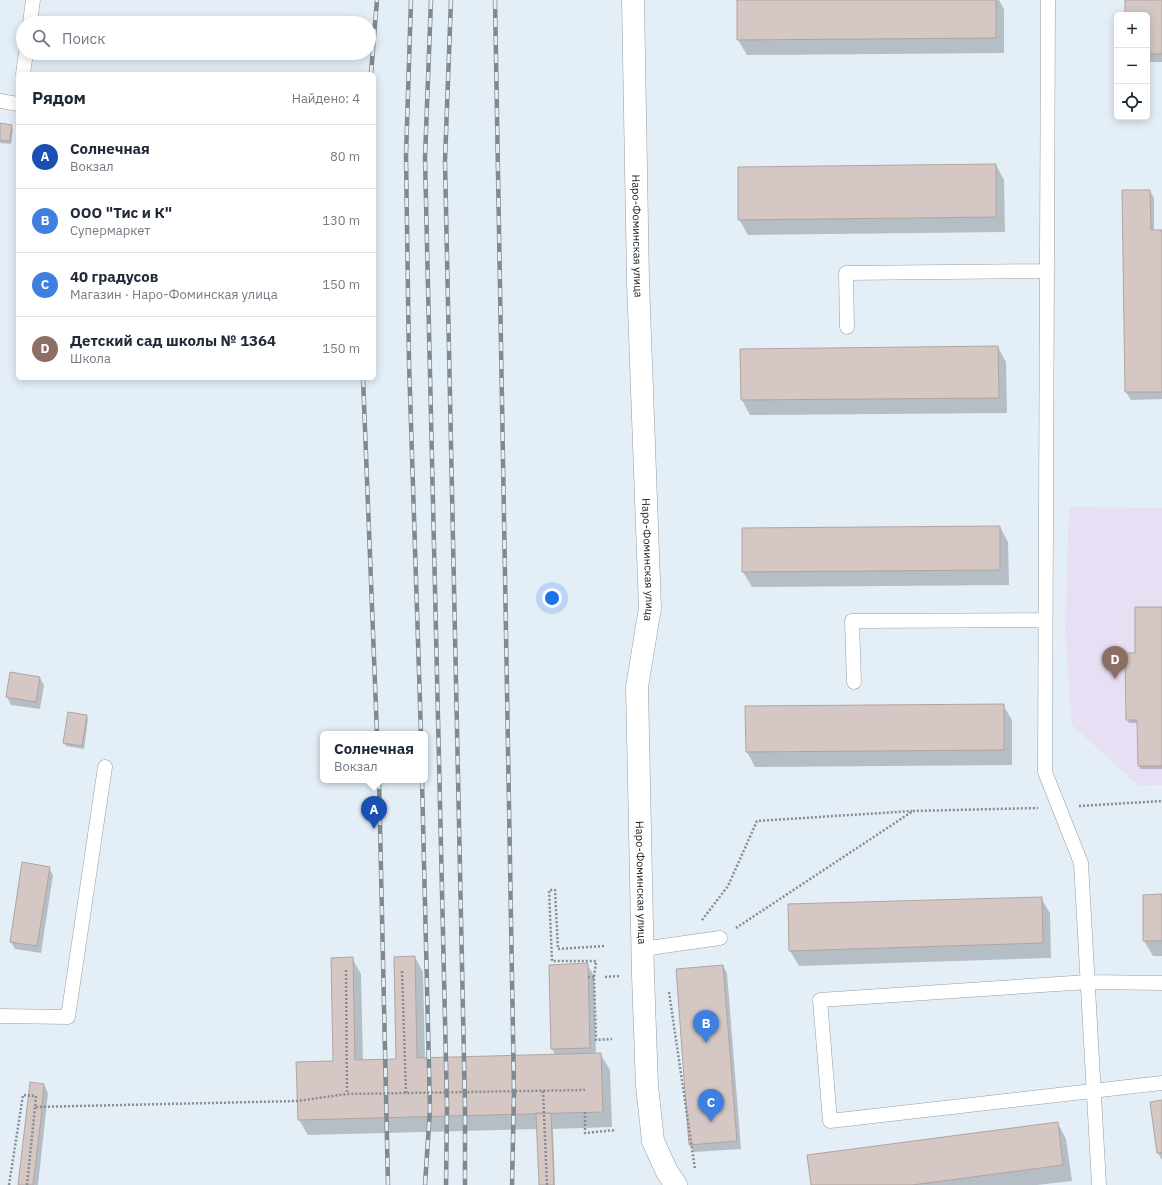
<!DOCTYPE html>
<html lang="ru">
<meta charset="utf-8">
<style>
:root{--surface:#fff;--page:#f6f6f7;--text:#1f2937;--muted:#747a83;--line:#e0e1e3;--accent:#b45309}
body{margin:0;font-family:"IBM Plex Sans",sans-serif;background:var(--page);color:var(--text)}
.controls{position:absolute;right:12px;top:12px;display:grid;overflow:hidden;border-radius:6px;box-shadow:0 2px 10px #0003}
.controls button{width:36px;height:36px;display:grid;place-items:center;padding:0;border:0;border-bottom:1px solid var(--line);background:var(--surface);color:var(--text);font:20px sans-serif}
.you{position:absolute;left:552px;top:598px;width:14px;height:14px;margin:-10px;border:3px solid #fff;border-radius:50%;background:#1a73e8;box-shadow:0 0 0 6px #1a73e833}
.badge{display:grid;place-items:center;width:26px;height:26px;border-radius:50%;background:var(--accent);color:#fff;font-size:13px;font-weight:700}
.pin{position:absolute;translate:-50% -33px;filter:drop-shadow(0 1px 2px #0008)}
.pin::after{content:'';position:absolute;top:21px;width:14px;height:12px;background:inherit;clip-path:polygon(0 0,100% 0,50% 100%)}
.popup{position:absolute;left:320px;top:731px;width:108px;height:52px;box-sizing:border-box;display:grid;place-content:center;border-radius:6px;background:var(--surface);filter:drop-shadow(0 1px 3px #0005);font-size:13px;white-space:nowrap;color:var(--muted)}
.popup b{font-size:15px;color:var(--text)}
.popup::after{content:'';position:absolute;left:50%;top:100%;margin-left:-8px;border:8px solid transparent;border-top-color:var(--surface)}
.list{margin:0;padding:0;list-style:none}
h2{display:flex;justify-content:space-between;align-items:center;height:52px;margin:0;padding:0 16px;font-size:17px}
h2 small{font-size:13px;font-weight:400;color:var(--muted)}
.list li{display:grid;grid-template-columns:26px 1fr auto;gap:12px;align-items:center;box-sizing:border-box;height:64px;padding:0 16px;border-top:1px solid var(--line)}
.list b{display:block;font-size:15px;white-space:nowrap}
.list p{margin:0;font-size:13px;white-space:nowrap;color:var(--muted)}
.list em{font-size:13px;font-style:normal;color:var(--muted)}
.icon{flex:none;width:22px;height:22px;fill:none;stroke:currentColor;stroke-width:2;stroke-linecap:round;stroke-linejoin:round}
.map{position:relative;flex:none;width:1162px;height:1185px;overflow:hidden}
.search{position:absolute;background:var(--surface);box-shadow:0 2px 10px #0003;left:16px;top:16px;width:360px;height:44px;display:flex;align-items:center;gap:10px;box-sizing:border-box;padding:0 14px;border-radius:22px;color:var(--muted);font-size:15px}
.panel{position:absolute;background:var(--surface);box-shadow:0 2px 10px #0003;left:16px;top:72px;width:360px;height:308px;border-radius:6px}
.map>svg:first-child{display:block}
.education{fill:#e7dff4}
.shadow{fill:#0003}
.building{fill:#d5c7c4;stroke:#b1a4a1}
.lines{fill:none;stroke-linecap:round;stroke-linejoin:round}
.service-casing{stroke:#949ea6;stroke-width:15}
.tertiary-casing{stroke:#949ea6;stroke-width:23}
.path{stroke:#858c92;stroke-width:2.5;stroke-dasharray:2 2;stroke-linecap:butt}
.service{stroke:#fff;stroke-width:14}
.tertiary{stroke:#fff;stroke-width:22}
.rail-casing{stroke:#81898f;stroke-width:4.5}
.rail{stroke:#e4eef7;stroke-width:3;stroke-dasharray:9;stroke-linecap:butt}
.path-bridge{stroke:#858c92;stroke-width:2.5;stroke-dasharray:2 2;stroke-linecap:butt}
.labels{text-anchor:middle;stroke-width:3.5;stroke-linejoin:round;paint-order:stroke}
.street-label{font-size:11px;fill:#191d20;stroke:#e4eef7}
</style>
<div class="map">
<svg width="1162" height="1185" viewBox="0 0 1162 1185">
<rect width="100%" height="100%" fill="#e4eef7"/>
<path class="education" d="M1069,507l93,1v277l-23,1 -67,-61 -7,-93z"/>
<path class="shadow" d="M738,0h261l5,9v44l-257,2 -9,-15z
M1126,0h36v62h-15v-47h-21z
M0,124l11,2 2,4 -2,14 -11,-1z
M996,165l8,15 1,52 -257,3 -9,-16z
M1123,191h27l4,7v33h8v168l-31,1 -5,-8z
M998,347l8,15 1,51 -257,2 -8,-15z
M1000,527l8,15 1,43 -257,2 -9,-15z
M1162,608v161h-21l-2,-3 -1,-43h-9l-2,-4 9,-65z
M40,678l4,7 -4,24 -29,-4 -4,-8z
M1003,705l9,15v45l-257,2 -8,-15z
M86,716l2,3 -4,30 -18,-3 -2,-3z
M49,868l4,7 -12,78 -26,-4 -4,-7z
M1162,895v61h-9l-9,-15z
M1041,898l9,15 1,45 -252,8 -9,-15z
M415,957l8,15 2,87 131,-3 -4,-7 35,-85 7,12 2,79h5l9,15 2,57 -59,2 2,56h-15l-2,-56 -230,6 -9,-15 35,-58 18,-104 9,16 2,87 34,-1z
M723,966l4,7 14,176 -47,3 -4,-7z
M44,1085l4,8 -10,92h-19z
M1162,1101v59l-4,-7z
M1058,1124l8,15 6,42 -35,4h-225z"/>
<path class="building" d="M737,0h259v38l-259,2z
M1125,0h37v54h-15v-39h-22z
M0,123l12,2 -2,16 -10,-1z
M996,164v53l-258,3v-53z
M1122,190h28l1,40h11v162h-37z
M998,346l1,52 -258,2 -1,-51z
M1000,526v44l-258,2v-44z
M1135,607h27v159h-24l-1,-46h-11l-1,-67h10z
M10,672l30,5 -4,25 -30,-5z
M1004,704v46l-258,2 -1,-46z
M68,712l19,3 -5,31 -19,-3z
M22,862l28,5 -13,79 -27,-4z
M1162,894v47h-19v-46z
M1042,897l1,46 -254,8 -1,-47z
M415,956l2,102 184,-5 2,59 -305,8 -2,-58 37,-1 -2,-103 22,-1 2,103 41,-1 -2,-102z
M588,963l2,85 -39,1 -2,-84z
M723,965l14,176 -48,4 -13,-176z
M30,1082l14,2 -3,35 -8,66h-15z
M1162,1100v53h-5l-7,-51z
M536,1113h15l3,72h-15z
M1058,1122l5,43 -151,20h-101l-4,-30z"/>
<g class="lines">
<g class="service-casing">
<path id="service" d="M1048,0l-3,772 36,91 18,322
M30,23l3,-23
M23,74l3,-21
M0,101l18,3
M847,327l-1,-54 201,-2
M854,682l-2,-61 193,-1
M642,949l78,-11
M1162,983l-74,-1 -268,18 10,121 332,-38
M0,1016l68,1 37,-250"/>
</g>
<g class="tertiary-casing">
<g id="tertiary">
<path id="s1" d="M633,0l5,281 12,327 -13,79 6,288 4,111 6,55 14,31 9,13"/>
</g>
</g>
<path class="path" d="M1079,806l83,-5
M702,920l26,-34 29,-65 155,-10
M736,928l177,-117 125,-3
M604,946l-46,3 -3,-59h-6l3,71h44l-2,16 2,63 16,-1
M346,970l1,124
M402,971l4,122
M588,977h6
M605,977l14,-1
M669,992l26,177
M543,1091l4,94
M585,1112v21l31,-3
M9,1185l14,-90 13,1
M27,1185l8,-78"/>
<use href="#service" class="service"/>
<use href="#tertiary" class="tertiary"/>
<g class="rail-casing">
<path id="rail" d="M411,0l-5,156 3,206 12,372
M431,0l-6,158 22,948 -1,79
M451,0l-6,161 20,946v78
M495,0l19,1092 -2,93
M371,74l6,-74
M363,378l14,356
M379,780l9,405
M422,780l8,329 -5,76"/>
</g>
<use href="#rail" class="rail"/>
<path class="path-bridge" d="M36,1096l-1,11 262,-6 50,-7 238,-4"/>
</g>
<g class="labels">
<g class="street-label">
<text dy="4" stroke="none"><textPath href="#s1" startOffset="236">Наро-Фоминская улица</textPath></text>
<text dy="4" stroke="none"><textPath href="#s1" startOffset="560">Наро-Фоминская улица</textPath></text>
<text dy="4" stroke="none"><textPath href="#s1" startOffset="884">Наро-Фоминская улица</textPath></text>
</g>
</g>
</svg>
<div class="controls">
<button>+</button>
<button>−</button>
<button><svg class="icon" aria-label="locate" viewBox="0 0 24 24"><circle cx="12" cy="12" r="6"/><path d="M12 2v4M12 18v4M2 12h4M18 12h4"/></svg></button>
</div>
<div class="you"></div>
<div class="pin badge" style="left:374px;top:829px;background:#1a4fb4">A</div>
<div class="popup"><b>Солнечная</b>Вокзал</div>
<div class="pin badge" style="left:706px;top:1043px;background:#3f7fe0">B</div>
<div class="pin badge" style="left:711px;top:1122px;background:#3f7fe0">C</div>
<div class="pin badge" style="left:1115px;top:679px;background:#8d6e63">D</div>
<div class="search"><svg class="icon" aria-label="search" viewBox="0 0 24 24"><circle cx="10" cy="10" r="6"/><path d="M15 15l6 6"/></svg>Поиск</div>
<section class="panel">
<h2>Рядом<small>Найдено: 4</small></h2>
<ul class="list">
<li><span class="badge" style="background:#1a4fb4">A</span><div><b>Солнечная</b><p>Вокзал</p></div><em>80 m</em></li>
<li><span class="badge" style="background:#3f7fe0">B</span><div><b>ООО &quot;Тис и К&quot;</b><p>Супермаркет</p></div><em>130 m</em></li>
<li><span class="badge" style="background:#3f7fe0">C</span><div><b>40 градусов</b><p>Магазин · Наро-Фоминская улица</p></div><em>150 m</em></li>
<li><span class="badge" style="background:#8d6e63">D</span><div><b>Детский сад школы № 1364</b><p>Школа</p></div><em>150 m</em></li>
</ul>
</section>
</div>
